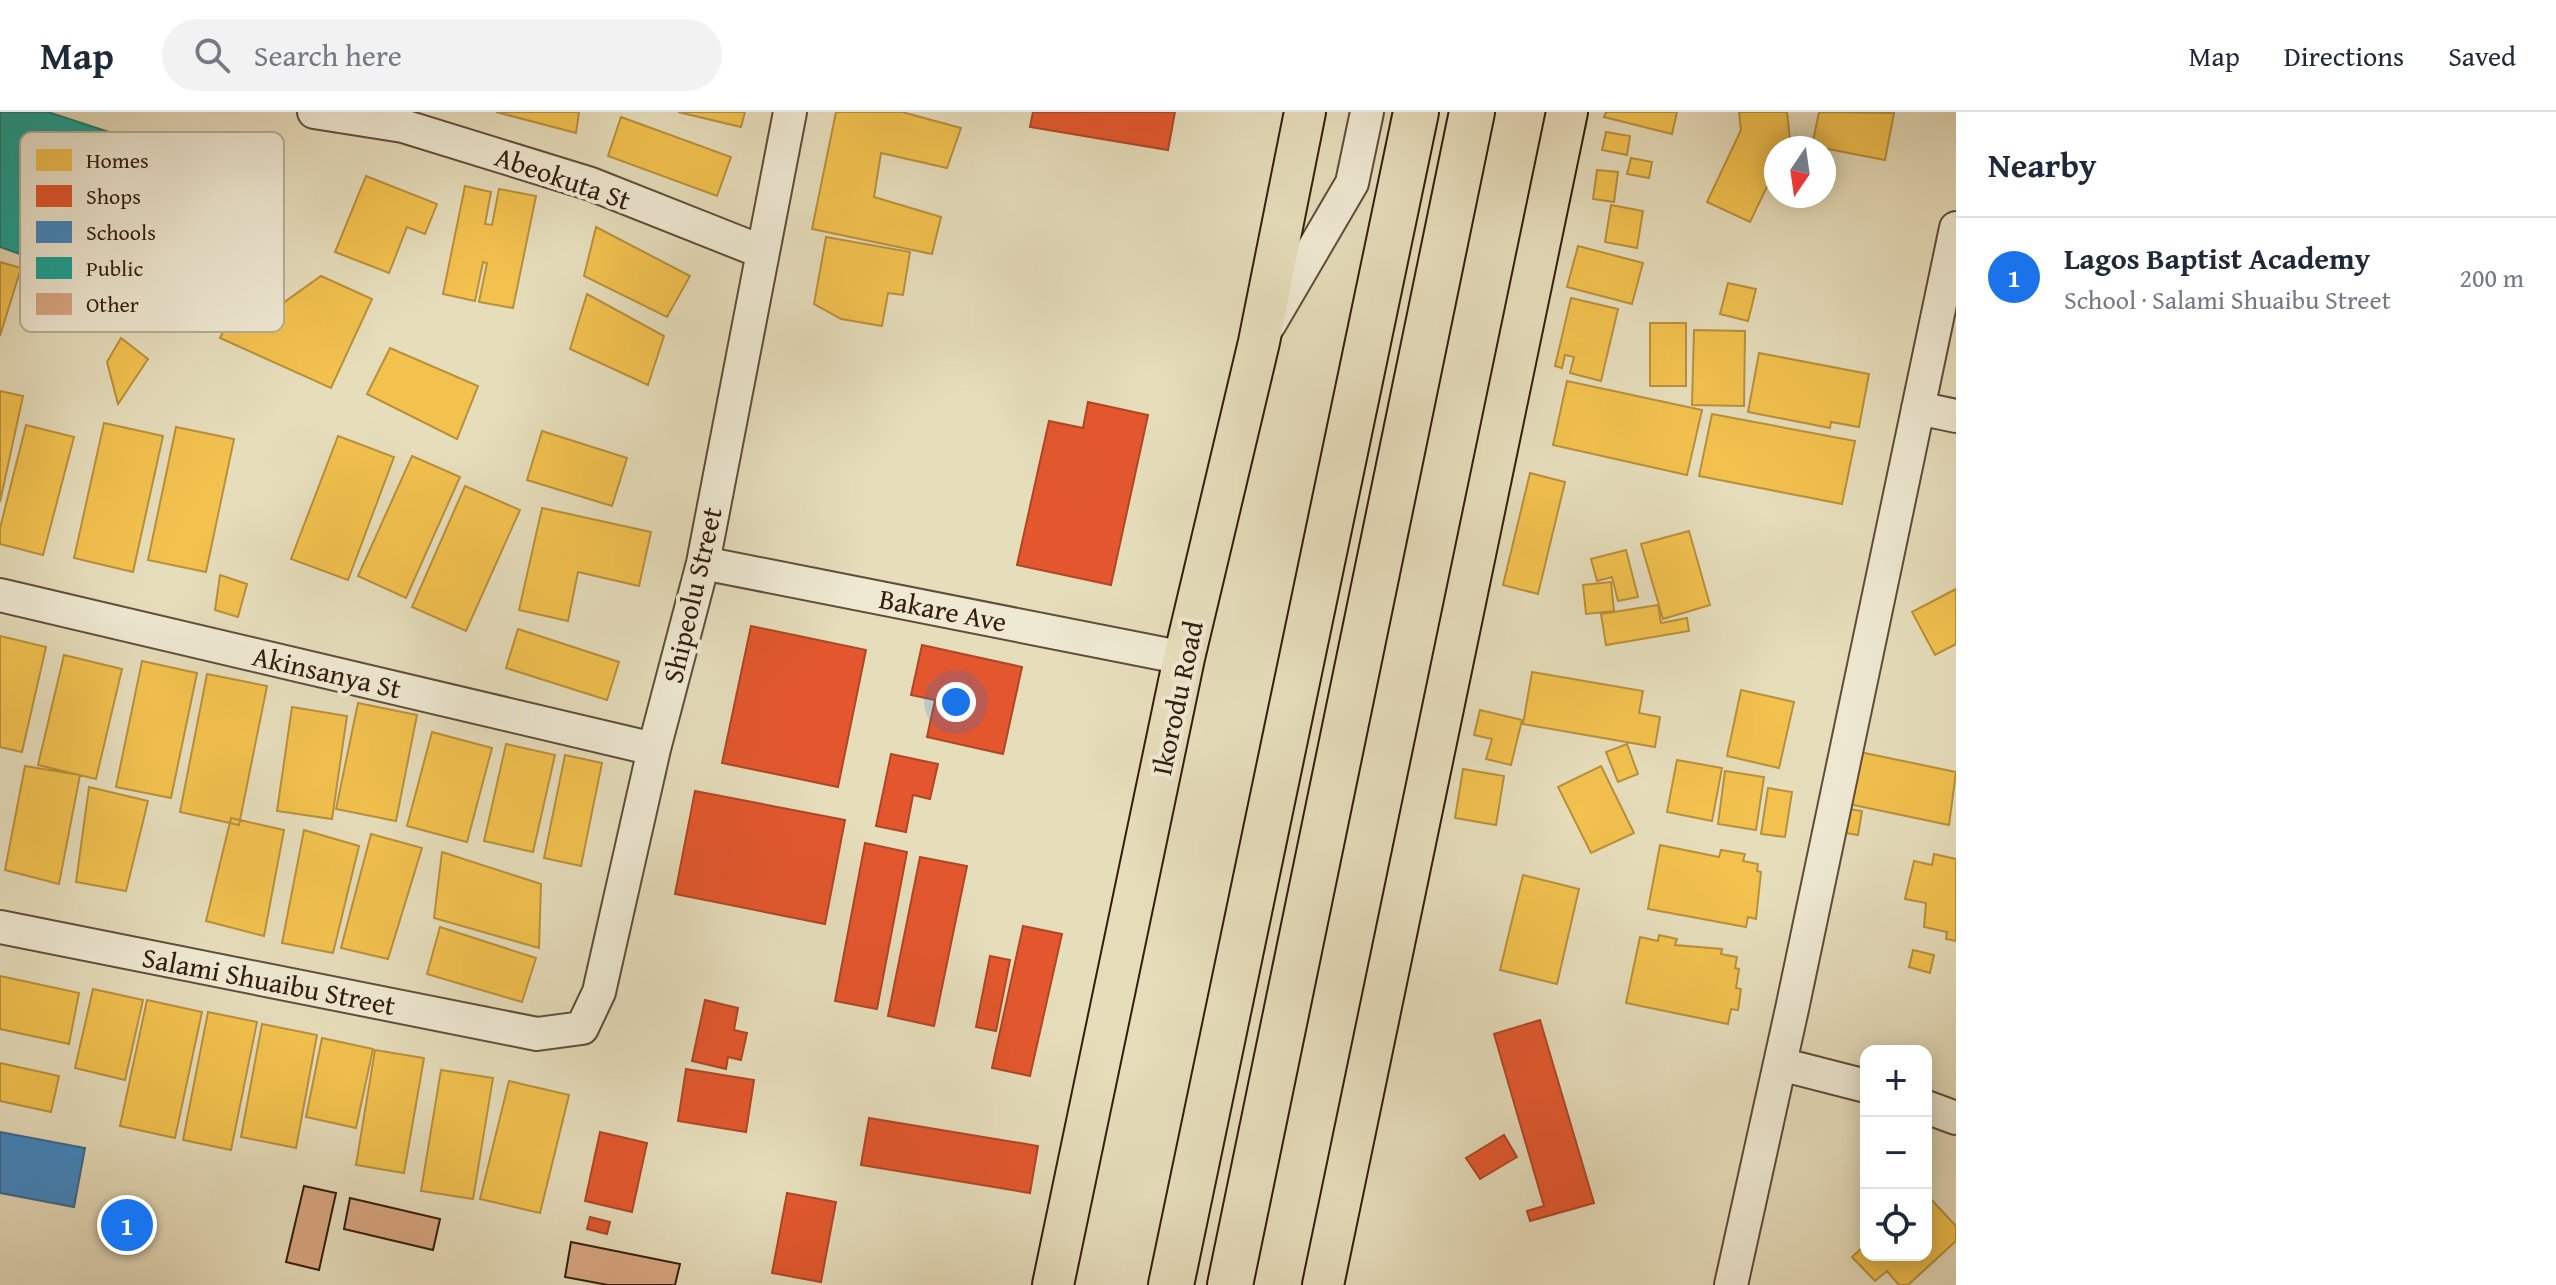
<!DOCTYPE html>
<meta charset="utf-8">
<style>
:root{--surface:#fff;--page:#f2f2f3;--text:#1f2937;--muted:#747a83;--line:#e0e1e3;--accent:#1a73e8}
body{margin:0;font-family:"Gentium Book Plus",serif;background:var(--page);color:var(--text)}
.controls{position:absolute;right:24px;bottom:24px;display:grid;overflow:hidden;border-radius:16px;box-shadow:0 4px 20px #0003}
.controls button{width:72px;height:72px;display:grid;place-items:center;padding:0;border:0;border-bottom:2px solid var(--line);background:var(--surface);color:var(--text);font:40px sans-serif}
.compass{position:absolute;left:1764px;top:24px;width:72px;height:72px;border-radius:50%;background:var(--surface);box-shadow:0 4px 20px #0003;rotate:193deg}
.you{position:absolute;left:956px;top:590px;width:28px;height:28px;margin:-20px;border:6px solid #fff;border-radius:50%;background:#1a73e8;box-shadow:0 0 0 12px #1a73e833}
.badge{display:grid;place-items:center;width:52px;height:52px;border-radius:50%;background:var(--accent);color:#fff;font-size:26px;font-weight:700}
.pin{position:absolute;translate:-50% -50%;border:4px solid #fff;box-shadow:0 2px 8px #0006}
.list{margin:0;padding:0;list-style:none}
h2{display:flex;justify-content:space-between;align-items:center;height:104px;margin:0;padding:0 32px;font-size:34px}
h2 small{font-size:26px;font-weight:400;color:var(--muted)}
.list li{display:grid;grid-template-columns:52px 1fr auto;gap:24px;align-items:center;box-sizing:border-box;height:120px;padding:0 32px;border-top:2px solid var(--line)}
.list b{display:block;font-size:30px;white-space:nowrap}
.list p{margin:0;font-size:26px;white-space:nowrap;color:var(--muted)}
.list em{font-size:26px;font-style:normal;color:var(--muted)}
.icon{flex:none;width:44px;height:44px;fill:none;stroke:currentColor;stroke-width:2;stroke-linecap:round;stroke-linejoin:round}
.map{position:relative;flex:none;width:1956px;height:1173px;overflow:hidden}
header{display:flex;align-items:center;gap:48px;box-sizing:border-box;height:112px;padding:0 40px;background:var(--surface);border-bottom:2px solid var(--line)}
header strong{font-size:38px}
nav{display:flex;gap:44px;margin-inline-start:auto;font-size:28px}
.search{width:560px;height:72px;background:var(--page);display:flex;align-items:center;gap:20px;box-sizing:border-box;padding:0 28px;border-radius:44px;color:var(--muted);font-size:30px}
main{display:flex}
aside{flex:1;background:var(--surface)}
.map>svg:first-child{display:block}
.homes{fill:#f2c14e;stroke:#b9903b;stroke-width:2}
.shops{fill:#e4572e;stroke:#af4624;stroke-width:2}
.schools{fill:#3f88c5;stroke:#3c688e;stroke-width:2}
.public{fill:#17a398;stroke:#207b6f;stroke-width:2}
.building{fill:#d8a681;stroke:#341d0e;stroke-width:2}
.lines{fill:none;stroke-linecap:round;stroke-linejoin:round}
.minor-casing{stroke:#604d39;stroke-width:36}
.major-casing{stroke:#341d0e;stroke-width:44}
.highway-casing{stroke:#341d0e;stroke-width:48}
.minor{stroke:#efe9d3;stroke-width:32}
.major{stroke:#e6ddbb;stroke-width:40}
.highway{stroke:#e6ddbb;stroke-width:44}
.labels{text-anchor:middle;stroke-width:8;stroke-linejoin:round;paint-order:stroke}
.street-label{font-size:28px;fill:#341d0e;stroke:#efe9d3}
.key{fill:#efe9d3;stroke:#b7ac98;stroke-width:2}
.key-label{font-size:22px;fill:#341d0e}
</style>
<header>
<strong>Map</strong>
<div class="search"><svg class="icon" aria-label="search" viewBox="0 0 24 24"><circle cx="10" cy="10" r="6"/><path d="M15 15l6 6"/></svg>Search here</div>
<nav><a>Map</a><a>Directions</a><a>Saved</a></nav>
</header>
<main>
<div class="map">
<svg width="1956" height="1173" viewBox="0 0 1956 1173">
<rect width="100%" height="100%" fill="#e6ddbb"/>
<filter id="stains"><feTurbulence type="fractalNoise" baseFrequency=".0025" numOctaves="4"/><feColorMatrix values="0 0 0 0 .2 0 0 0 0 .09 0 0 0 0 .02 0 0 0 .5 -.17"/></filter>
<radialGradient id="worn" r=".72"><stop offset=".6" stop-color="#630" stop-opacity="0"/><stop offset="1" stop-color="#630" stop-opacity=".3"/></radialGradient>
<path class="homes" d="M496,0h83l-3,21z
M678,0h67l-4,15z
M836,0h66l59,16 -14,40 -66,-15 -7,44 67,20 -9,37 -120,-25z
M1606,0h71l-5,22 -68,-17z
M1739,0h48l3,28 -4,8h-10v20l-26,54 -43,-20 34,-72z
M1819,0l75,1 -9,47 -73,-14z
M621,5l110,40 -14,39 -109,-40z
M1606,20l24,4 -3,19 -25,-5z
M1631,46l21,4 -3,16 -22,-4z
M1597,58l21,2 -4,30 -21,-3z
M366,64l71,28 -12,30 -18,-7 -18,46 -54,-21z
M465,74l26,6 -6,32 7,1 7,-36 37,7 -23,112 -34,-6 8,-39 -4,-1 -8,39 -32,-7z
M1611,93l32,6 -6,37 -32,-6z
M596,115l94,49 -23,41 -83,-41z
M826,125l84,15 -7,43 -15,-2 -6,33 -41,-7 -27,-15z
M1578,134l65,17 -11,41 -65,-17z
M0,150l21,6 -21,68z
M321,164l51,23 -41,89 -111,-50 24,-52 39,17z
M1728,171l28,6 -8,32 -28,-7z
M587,182l77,42 -16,49 -78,-36z
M1571,186l47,11 -17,72 -31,-8 4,-16 -9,-2 -3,13 -7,-2z
M1650,211h36v63h-36z
M1694,218l51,1 -1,75 -52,-1z
M121,226l27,21 -30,45 -11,-42z
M390,236l88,38 -21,53 -90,-45z
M1759,241l110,21 -10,53 -28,-5 -1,6 -82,-16z
M1567,269l135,29 -15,65 -134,-30z
M0,279l23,5 -23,106z
M1712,302l143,27 -13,63 -143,-28z
M104,311l59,13 -30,136 -59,-14z
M26,313l48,12 -31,118 -43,-11v-16z
M176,315l58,12 -28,133 -58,-12z
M542,319l85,27 -15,48 -85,-26z
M338,324l56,21 -46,123 -57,-21z
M412,344l48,21 -54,121 -48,-22z
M1530,361l35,9 -27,112 -35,-9z
M465,374l55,24 -54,121 -54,-24z
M542,396l109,24 -12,54 -61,-14 -10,49 -49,-11z
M1689,419l21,74 -47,14 -22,-75z
M1626,438l12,47 -20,4 -6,-24 -15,4 -6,-22z
M220,463l27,9 -9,33 -23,-7z
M1611,470l3,29 -28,3 -3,-29z
M1956,477v55l-21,11 -23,-43z
M1658,493l3,18 26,-5 2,13 -83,14 -5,-31z
M518,517l101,33 -12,38 -101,-32z
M0,524l46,11 -24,105 -22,-5z
M64,543l58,14 -26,110 -58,-14z
M142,549l55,12 -26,125 -55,-11z
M1532,560l111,19 -4,22 21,4 -5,30 -132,-23z
M207,562l60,12 -28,139 -59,-13z
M1741,578l53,12 -15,66 -52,-12z
M358,591l59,12 -21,106 -60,-12z
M292,595l55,9 -15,103 -55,-8z
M1480,598l42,10 -11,45 -25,-6 6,-20 -18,-4z
M432,620l60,16 -25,94 -60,-16z
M506,632l49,11 -22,97 -49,-11z
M1627,632l11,30 -20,8 -12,-30z
M1850,638l106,22 -7,53 -110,-23z
M565,643l37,8 -21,103 -37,-8z
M1677,648l45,8 -10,53 -45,-9z
M25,654l55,9 -21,109 -54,-14z
M1601,654l33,67 -43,20 -33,-66z
M1463,657l41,7 -8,49 -41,-7z
M1725,659l39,6 -8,53 -38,-6z
M89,675l59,14 -22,90 -50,-9z
M1768,676l24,4 -7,45 -24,-3z
M1837,695l25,4 -4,24 -25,-4z
M231,706l53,12 -20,106 -58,-15z
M304,718l55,16 -26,107 -51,-10z
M371,722l51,14 -34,111 -47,-11z
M1660,733l59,12 2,-7 24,4 -2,7 15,3 -1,7 4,1 -5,47 -8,-2 -2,10 -98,-18z
M442,740l99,32 -2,64 -105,-30z
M1934,742l22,5v82l-10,-2 1,-7 -23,-5 2,-24 -21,-4 9,-38 18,4z
M1523,763l56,14 -22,95 -57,-14z
M440,815l96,31 -14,44 -95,-28z
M1659,823l18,4 -2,6 47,4 -1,5 16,3 -2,11 4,1 -3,19 5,1 -3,21 -7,-1 -3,15 -102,-21 14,-66 18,4z
M1913,838l21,5 -4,18 -21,-6z
M0,864l79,17 -10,51 -69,-15z
M93,877l50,11 -18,80 -50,-12z
M147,888l55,12 -27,126 -55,-12z
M208,900l49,10 -26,128 -48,-10z
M262,912l55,11 -21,113 -55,-11z
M322,926l51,11 -17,79 -50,-11z
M375,938l49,8 -20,115 -48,-8z
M0,951l59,13 -8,36 -51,-11z
M441,958l52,8 -20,121 -52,-8z
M509,969l60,14 -29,118 -60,-14z
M1926,1082l30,32v15l-48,44h-9l-12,-14 -12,10 -23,-24 14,-13v11h60z"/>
<path class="shops" d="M1033,0h142l-7,38 -138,-23z
M1088,290l60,13 -37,170 -94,-20 32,-144 34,7z
M751,514l115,24 -28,137 -116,-24z
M922,533l100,22 -19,87 -76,-17 8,-37 -24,-5z
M891,642l47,10 -8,35 -17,-4 -7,37 -30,-6z
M695,679l150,29 -20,104 -150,-30z
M865,731l42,9 -30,157 -42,-8z
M920,745l47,9 -33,160 -46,-10z
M1023,814l39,8 -32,142 -38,-8z
M990,844l20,4 -14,71 -20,-4z
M705,888l33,8 -4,22 13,3 -6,27 -13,-3 -2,12 -34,-8z
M1540,908l54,183 -64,18 -3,-10 17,-5 -50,-172z
M686,957l68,11 -8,52 -68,-11z
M869,1006l169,28 -8,47 -169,-28z
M600,1020l47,11 -15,69 -47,-11z
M1504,1023l13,22 -37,22 -14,-21z
M787,1081l49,9 -15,80 -49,-9z
M590,1105l20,5 -3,12 -20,-5z"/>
<path class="schools" d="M0,1020l85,16 -11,59 -74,-14z"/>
<path class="public" d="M0,0h48l168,55 11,52 -24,62 -34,26 -169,-60z"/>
<path class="building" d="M304,1074l32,7 -17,77 -33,-8z
M350,1086l90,21 -7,31 -89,-21z
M571,1130l109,22 -5,21h-67l-43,-8z"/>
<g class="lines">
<g class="minor-casing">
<path id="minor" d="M314,0l89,14 188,58 169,67
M1269,213l83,-142 15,-71
M1918,296l38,8
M703,451l481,95
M0,483l654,154
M0,815l537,107 45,-6 17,-36 55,-243 49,-186 87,-451
M1780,952l86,22
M1926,995l30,11
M1731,1173l61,-276 164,-781"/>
</g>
<g class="major-casing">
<path id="major" d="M1053,1173l131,-627 75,-316 46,-230
M1323,1173l244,-1173"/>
</g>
<g class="highway-casing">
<path id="highway" d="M1171,1173l245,-1173
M1230,1173l242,-1173"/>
</g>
<use href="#minor" class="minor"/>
<use href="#major" class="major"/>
<use href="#highway" class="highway"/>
</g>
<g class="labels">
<g class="street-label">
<text transform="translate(563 66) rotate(19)" y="10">Abeokuta St</text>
<text transform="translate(692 483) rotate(-77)" y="10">Shipeolu Street</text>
<text transform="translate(943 498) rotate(11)" y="10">Bakare Ave</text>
<text transform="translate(327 560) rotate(13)" y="10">Akinsanya St</text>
<text transform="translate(1177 586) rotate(-78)" y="10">Ikorodu Road</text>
<text transform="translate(269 869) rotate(11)" y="10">Salami Shuaibu Street</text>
</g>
</g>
<rect x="20" y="20" width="264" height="200" rx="12" class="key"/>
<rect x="36" y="37" width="36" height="22" fill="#f2c14e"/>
<rect x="36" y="73" width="36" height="22" fill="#e4572e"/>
<rect x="36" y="109" width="36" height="22" fill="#3f88c5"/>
<rect x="36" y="145" width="36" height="22" fill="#17a398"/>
<rect x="36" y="181" width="36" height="22" fill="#d8a681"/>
<g class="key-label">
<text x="86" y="56">Homes</text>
<text x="86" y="92">Shops</text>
<text x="86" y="128">Schools</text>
<text x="86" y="164">Public</text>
<text x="86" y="200">Other</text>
</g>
<rect width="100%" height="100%" filter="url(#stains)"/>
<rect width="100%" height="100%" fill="url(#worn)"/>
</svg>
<div class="controls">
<button>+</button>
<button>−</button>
<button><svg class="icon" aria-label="locate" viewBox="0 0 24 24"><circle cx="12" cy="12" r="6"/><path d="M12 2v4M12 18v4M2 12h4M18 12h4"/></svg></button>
</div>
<svg class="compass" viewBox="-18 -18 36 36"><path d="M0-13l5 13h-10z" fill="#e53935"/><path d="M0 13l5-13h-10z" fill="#747a83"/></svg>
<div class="you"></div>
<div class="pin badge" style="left:127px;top:1113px">1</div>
</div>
<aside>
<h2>Nearby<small></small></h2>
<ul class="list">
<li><span class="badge">1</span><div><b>Lagos Baptist Academy</b><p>School · Salami Shuaibu Street</p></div><em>200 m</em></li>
</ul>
</aside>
</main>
